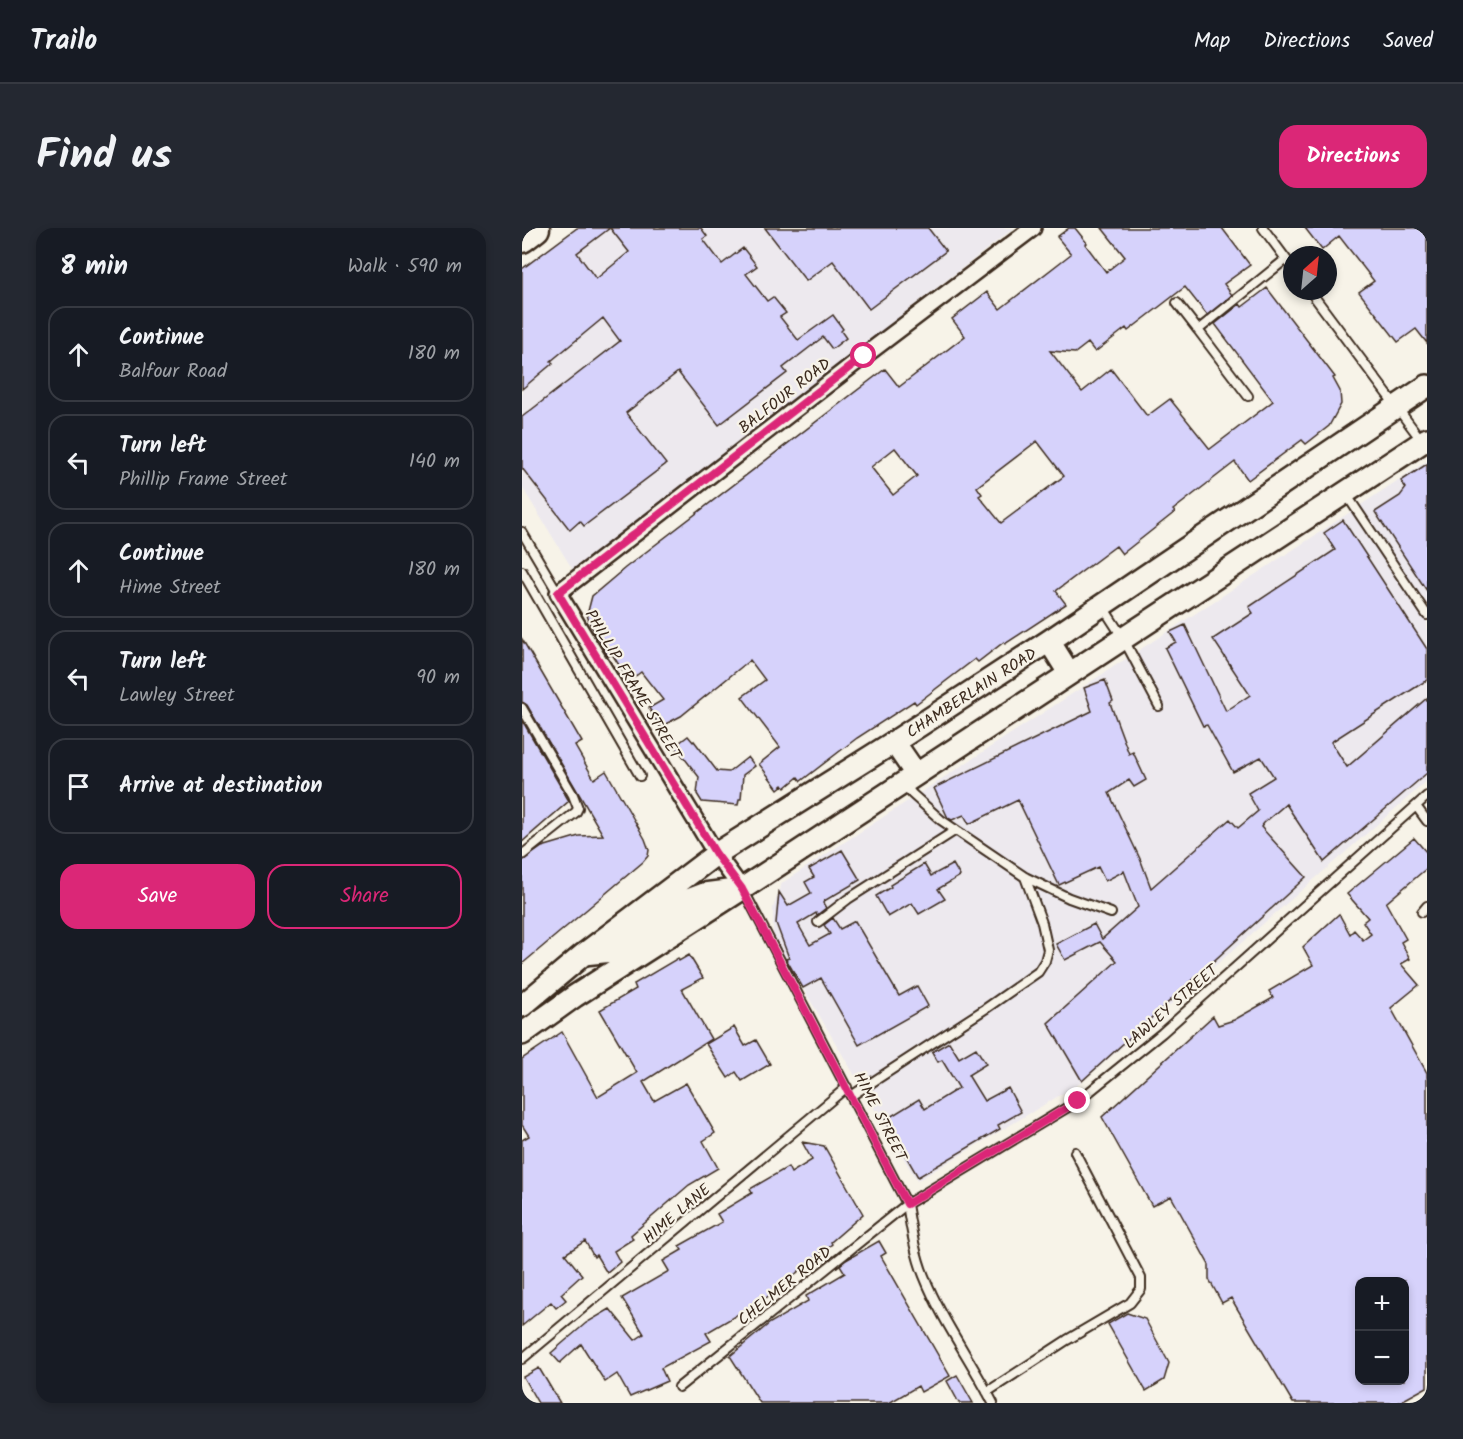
<!DOCTYPE html>
<meta charset="utf-8">
<style>
:root{--surface:#171b24;--page:#242831;--text:#f1f3f6;--muted:#9ea1a6;--line:#363941;--accent:#db2777}
body{margin:0;font-family:Kalam,sans-serif;background:var(--page);color:var(--text)}
.controls{position:absolute;right:18px;bottom:18px;display:grid;overflow:hidden;border-radius:12px;box-shadow:0 3px 9px #0003}
.controls button{width:54px;height:54px;display:grid;place-items:center;padding:0;border:0;border-bottom:2px solid var(--line);background:var(--surface);color:var(--text);font:30px sans-serif}
.compass{position:absolute;left:761px;top:18px;width:54px;height:54px;border-radius:50%;background:var(--surface);box-shadow:0 3px 9px #0003;rotate:27deg}
.stop{position:absolute;width:18px;height:18px;margin:-14px;border:4px solid #db2777;border-radius:50%;background:#fff}
.stop.end{background:#db2777;border-color:#fff;box-shadow:0 2px 6px #0008}
.list{margin:0;padding:0;list-style:none}
h2{display:flex;justify-content:space-between;align-items:center;height:78px;margin:0;padding:0 24px;font-size:26px}
h2 small{font-size:20px;font-weight:400;color:var(--muted)}
.list li{display:grid;grid-template-columns:39px 1fr auto;gap:18px;align-items:center;box-sizing:border-box;height:96px;margin:0 12px 12px;padding:0 12px;border:2px solid var(--line);border-radius:18px}
.list b{display:block;font-size:22px;white-space:nowrap}
.list p{margin:0;font-size:20px;white-space:nowrap;color:var(--muted)}
.list em{font-size:20px;font-style:normal;color:var(--muted)}
.actions{display:flex;gap:12px;padding:18px 24px}
.actions a{flex:1;padding:14px 0;border:2px solid var(--accent);border-radius:18px;text-align:center;font-size:21px;color:var(--accent)}
.actions .main{background:var(--accent);color:#fff}
.icon{flex:none;width:33px;height:33px;fill:none;stroke:currentColor;stroke-width:2;stroke-linecap:round;stroke-linejoin:round}
.map{position:relative;flex:none;width:905px;height:1175px;overflow:hidden;border-radius:18px}
header{display:flex;align-items:center;gap:36px;box-sizing:border-box;height:84px;padding:0 30px;background:var(--surface);border-bottom:2px solid var(--line)}
header strong{font-size:28px}
nav{display:flex;gap:33px;margin-inline-start:auto;font-size:21px}
.intro{display:flex;align-items:center;justify-content:space-between;box-sizing:border-box;height:144px;padding:0 36px}
h1{margin:0;font-size:42px}
.button{padding:15px 27px;border-radius:18px;background:var(--accent);color:#fff;font-size:21px;font-weight:700}
main{display:flex;gap:36px;padding:0 36px}
aside{flex:1;background:var(--surface);border-radius:18px;box-shadow:0 3px 9px #0003}
.map>svg:first-child{display:block}
.built{fill:#ede9ee}
.building{fill:#d6d2fb;stroke:#3b2a1e;stroke-width:1.5;fill-rule:evenodd}
.lines{fill:none;stroke-linecap:round;stroke-linejoin:round}
.lane-casing{stroke:#3b2a1e;stroke-width:12}
.street-casing{stroke:#3b2a1e;stroke-width:20}
.secondary-casing{stroke:#3b2a1e;stroke-width:26}
.highway-casing{stroke:#3b2a1e;stroke-width:33}
.lane{stroke:#f7f3e8;stroke-width:8}
.street{stroke:#f7f3e8;stroke-width:15}
.secondary{stroke:#f7f3e8;stroke-width:21}
.highway{stroke:#f7f3e8;stroke-width:28}
.route{stroke:#db2777;stroke-width:8}
.labels{text-anchor:middle;stroke-width:4.5;stroke-linejoin:round;paint-order:stroke}
.street-label{font-size:16px;fill:#3b2a1e;stroke:#f7f3e8}
</style>
<header>
<strong>Trailo</strong>
<nav><a>Map</a><a>Directions</a><a>Saved</a></nav>
</header>
<div class="intro"><h1>Find us</h1><a class="button">Directions</a></div>
<main>
<aside>
<h2>8 min<small>Walk · 590 m</small></h2>
<ul class="list">
<li><svg class="icon" aria-label="ahead" viewBox="0 0 24 24"><path d="M12 20V5M6 11l6-6 6 6"/></svg><div><b>Continue</b><p>Balfour Road</p></div><em>180 m</em></li>
<li><svg class="icon" aria-label="left" viewBox="0 0 24 24"><path d="M17 20v-9H6M10 6l-5 5 5 5"/></svg><div><b>Turn left</b><p>Phillip Frame Street</p></div><em>140 m</em></li>
<li><svg class="icon" aria-label="ahead" viewBox="0 0 24 24"><path d="M12 20V5M6 11l6-6 6 6"/></svg><div><b>Continue</b><p>Hime Street</p></div><em>180 m</em></li>
<li><svg class="icon" aria-label="left" viewBox="0 0 24 24"><path d="M17 20v-9H6M10 6l-5 5 5 5"/></svg><div><b>Turn left</b><p>Lawley Street</p></div><em>90 m</em></li>
<li><svg class="icon" aria-label="arrive" viewBox="0 0 24 24"><path d="M6 21V4h12l-3 4 3 4H6"/></svg><div><b>Arrive at destination</b></div></li>
</ul>
<div class="actions"><a class="main">Save</a><a>Share</a></div>
</aside>
<div class="map">
<svg width="905" height="1175" viewBox="0 0 905 1175">
<rect width="100%" height="100%" fill="#f7f3e8"/>
<filter id="ink" filterUnits="userSpaceOnUse"><feTurbulence type="fractalNoise" baseFrequency=".0167" numOctaves="2"/><feDisplacementMap in="SourceGraphic" scale="12" xChannelSelector="R" yChannelSelector="G"/><feConvolveMatrix kernelMatrix="1 2 1 2 8 2 1 2 1" color-interpolation-filters="sRGB"/></filter>
<g filter="url(#ink)">
<path class="built" d="M55,0h437l-441,342 -51,-83v-219z
M905,233v320l-345,301 -165,99 -144,-244v-29l9,-25 526,-343z"/>
<path class="building" d="M55,0h124l6,8 -4,3 19,25 21,-16 14,18 -11,8 21,27 6,-4 13,16 -6,4 18,23 35,-25 10,14 -2,2 5,7 -14,11 -9,-12 -40,31 4,5 -68,52 -41,-53 -52,41 40,51 -82,62 -4,-5 -10,9 -48,-62v-51l98,-76 -17,-23 -52,43 2,2 -31,26v-120zM88,0l19,24 -33,27 -19,-26z
M243,0h163l18,23 -77,58 -36,-48 -27,20z
M547,0h6l12,15 -2,1 21,28 19,-15 -23,-29h120l28,37 -26,19 8,11 -25,20 -22,-28 -57,44 -2,-3 -31,24 -7,-9 -13,10 -25,-2 32,41 29,-23 36,47 23,-17 40,50 63,-48 -58,-77 25,-20 2,3 25,-19 68,89 -2,1 7,13 1,13 -12,22 -23,18 -4,-4 -54,40 -13,-18 -62,48 2,2 -53,42 -6,-8 -60,45 10,13 -61,40 -1,-2 -26,20 -3,-3 -59,45 -2,-3 -57,37 -56,43 -3,-4 -13,11 -2,-3 -5,4 -19,-25 21,-17 -38,-50 23,-17 -15,-20 -69,56 -21,11 -11,-19 14,-8 -22,-28 -12,9 -17,-27 -4,2 -18,-32 -3,-9 5,-19 33,-28 260,-199 14,18 66,-51 -13,-17 35,-27 13,17 71,-55 -14,-17zM515,213l27,35 -63,47 -22,-27 3,-2 -5,-7zM373,220l22,28 -24,19 -22,-28z
M783,0h122v115l-11,-14 -18,13 -39,-50 15,-11 -35,-45 -17,14z
M905,236v127l-52,-79 25,-16 6,-8 -5,-7z
M821,292l84,129v31l-96,62 16,25 80,-69v75l-103,89 -38,-58 -22,19 -3,4 45,50 -224,204 -34,-58 69,-62 -17,-19 -35,18 -9,-16 38,-20 8,15 36,-32 -14,-36 -19,10 -7,-14 -39,18 -41,-85 -49,24 -5,-9 -12,5 -4,-2 -14,-30 158,-77 -8,-23 21,-8 8,21 -3,2 19,51 4,-2 13,28 -12,7 -5,-7 -20,13 32,68 10,27 79,-69 8,9 20,-17 -10,-18 26,-16 -13,-20 -28,15 -26,-47 -4,1 -38,-78 11,-6 -6,-10 15,-7 41,86 24,-16 -37,-56 40,-26 -4,-6 86,-57 -11,-17z
M0,411l60,103 -7,4 19,33 12,-8 39,68 4,11 -1,6 -5,6 -121,102v-103l20,-14 37,-11 24,-1 -76,-130 -5,-3z
M0,492l47,81 -47,41z
M166,508l5,6 1,-1 23,30 12,1 19,-15 7,9 -12,9 -2,24h-2l-1,6 -36,-3 -5,-8 2,-17 -24,-31z
M892,610l13,15v15l-41,35 20,36 -5,3 9,17 -9,5 18,21 -28,23 36,65v314l-29,16h-105l-62,-105 -9,5 -13,-24v-14l-38,-69 -19,10 -50,-89 111,-101 5,9 16,-5 39,-22 -4,-7 44,-26 -10,-18 36,-33 11,20 4,-4 9,10 8,-6 -8,-12 5,-4 -21,-24zM837,1053h45v99h-45z
M320,622l18,30 -36,21 -1,2 3,5 -9,7 -1,-2 -18,11 12,21 20,-11 -6,-9 9,-7 7,11 15,-8 44,75 18,-10 11,20 -69,39 -38,-67 -18,10 -17,-29 3,-1 -13,-35 3,-31 9,14 23,-13 -6,-11 9,-5 -5,-8z
M402,636l7,12 22,-12 7,12 -22,13 7,10 -26,15 -7,-11 -24,14 -12,-21 15,-9 -1,-2z
M167,727l14,23 -21,11 29,50 -68,43 11,19 32,-18 29,50 -12,8 15,27 -29,17 -58,50 2,4 -19,12 6,11 -13,11 -11,-18 -2,2 -9,-16 -20,13 17,21 -21,19 5,6 -10,8 -5,-6 -29,24v-186l7,-4 -7,-11v-66l40,-27 36,65 39,-24 -37,-63 36,-21 -2,-5 44,-26 1,3z
M212,799l11,19 11,-6 14,24 -28,17 -6,-9 -8,6 -22,-34z
M427,814l10,16 17,-10 10,16 -18,11 16,26 24,-13 13,24 -23,13 2,4 -82,48 -33,-57 34,-21 6,10 34,-21 -17,-28 -4,2 -6,-10z
M280,914l22,4 39,68 -32,28 1,2 -66,54 -60,35 5,8 -50,27 6,13 -37,16 -13,-23 -12,8 -24,-38 -21,19 -9,-10 35,-30 24,-14 25,31 9,-6 -22,-36 47,-27 -6,-10 19,-11 -3,-4 43,-24 -5,-8 35,-21 -2,-4 38,-22 3,6 21,-13z
M357,1013l7,12 -5,3 69,120 -29,16 -3,-6 -29,17h-129l-30,-47 40,-33 38,-22 -2,-5 39,-23 -5,-8 6,-5z
M605,1085l18,6 24,44 -5,17 -18,11 -38,-67z
M17,1140l21,35h-22l-15,-26z
M435,1147l16,28h-14l-12,-22z"/>
<g class="lines">
<g class="lane-casing">
<path id="lane" d="M741,0l29,39
M788,63l112,150
M655,75l21,27
M726,168l-50,-66 88,-71
M824,266l81,121
M0,304l36,61
M0,343l118,205
M581,379l20,31 36,68
M0,480l51,87 5,13 -2,4 -54,43
M382,555l8,11 29,26 84,57 44,21 42,15
M894,578l11,15
M222,663l163,313c4,24 8,50 17,72 18,45 47,84 69,127
M900,684l5,-6
M296,694l30,-23 108,-69
M329,868l134,-87 53,-37 7,-11 3,-11 -6,-27 -17,-46
M0,1131l325,-272
M157,1159l228,-183 171,-103 84,-68 265,-237
M465,1164l80,-52 63,-37 11,-14v-11l-66,-126"/>
</g>
<g class="street-casing">
<path id="street" d="M220,661l-26,-35 -158,-261 306,-237 169,-128"/>
</g>
<g class="secondary-casing">
<path id="secondary" d="M527,413l20,32
M372,514l22,32
M62,726l28,-3 76,-51 16,-6 31,-4
M0,778l62,-52 132,-100 178,-112 155,-101 378,-255
M0,806l53,-38 167,-107 685,-450"/>
</g>
<g class="highway-casing">
<path id="highway" d="M0,10l13,-10"/>
</g>
<use href="#lane" class="lane"/>
<use href="#street" class="street"/>
<use href="#secondary" class="secondary"/>
<use href="#highway" class="highway"/>
</g>
</g>
<g class="lines" filter="url(#ink)">
<path class="route" d="M342,128l-306,237 158,261 26,35 165,315 171,-103"/>
</g>
<g class="labels">
<g class="street-label">
<text transform="translate(262 167) rotate(-38)" y="6">BALFOUR ROAD</text>
<text transform="translate(112 456) rotate(59)" y="6">PHILLIP FRAME STREET</text>
<text transform="translate(449 464) rotate(-33)" y="6">CHAMBERLAIN ROAD</text>
<text transform="translate(648 778) rotate(-41)" y="6">LAWLEY STREET</text>
<text transform="translate(359 888) rotate(63)" y="6">HIME STREET</text>
<text transform="translate(154 985) rotate(-40)" y="6">HIME LANE</text>
<text transform="translate(262 1057) rotate(-39)" y="6">CHELMER ROAD</text>
</g>
</g>
</svg>
<div class="controls">
<button>+</button>
<button>−</button>
</div>
<svg class="compass" viewBox="-18 -18 36 36"><path d="M0-13l5 13h-10z" fill="#e53935"/><path d="M0 13l5-13h-10z" fill="#9ea1a6"/></svg>
<div class="stop" style="left:342px;top:128px"></div>
<div class="stop end" style="left:556px;top:873px"></div>
</div>
</main>
